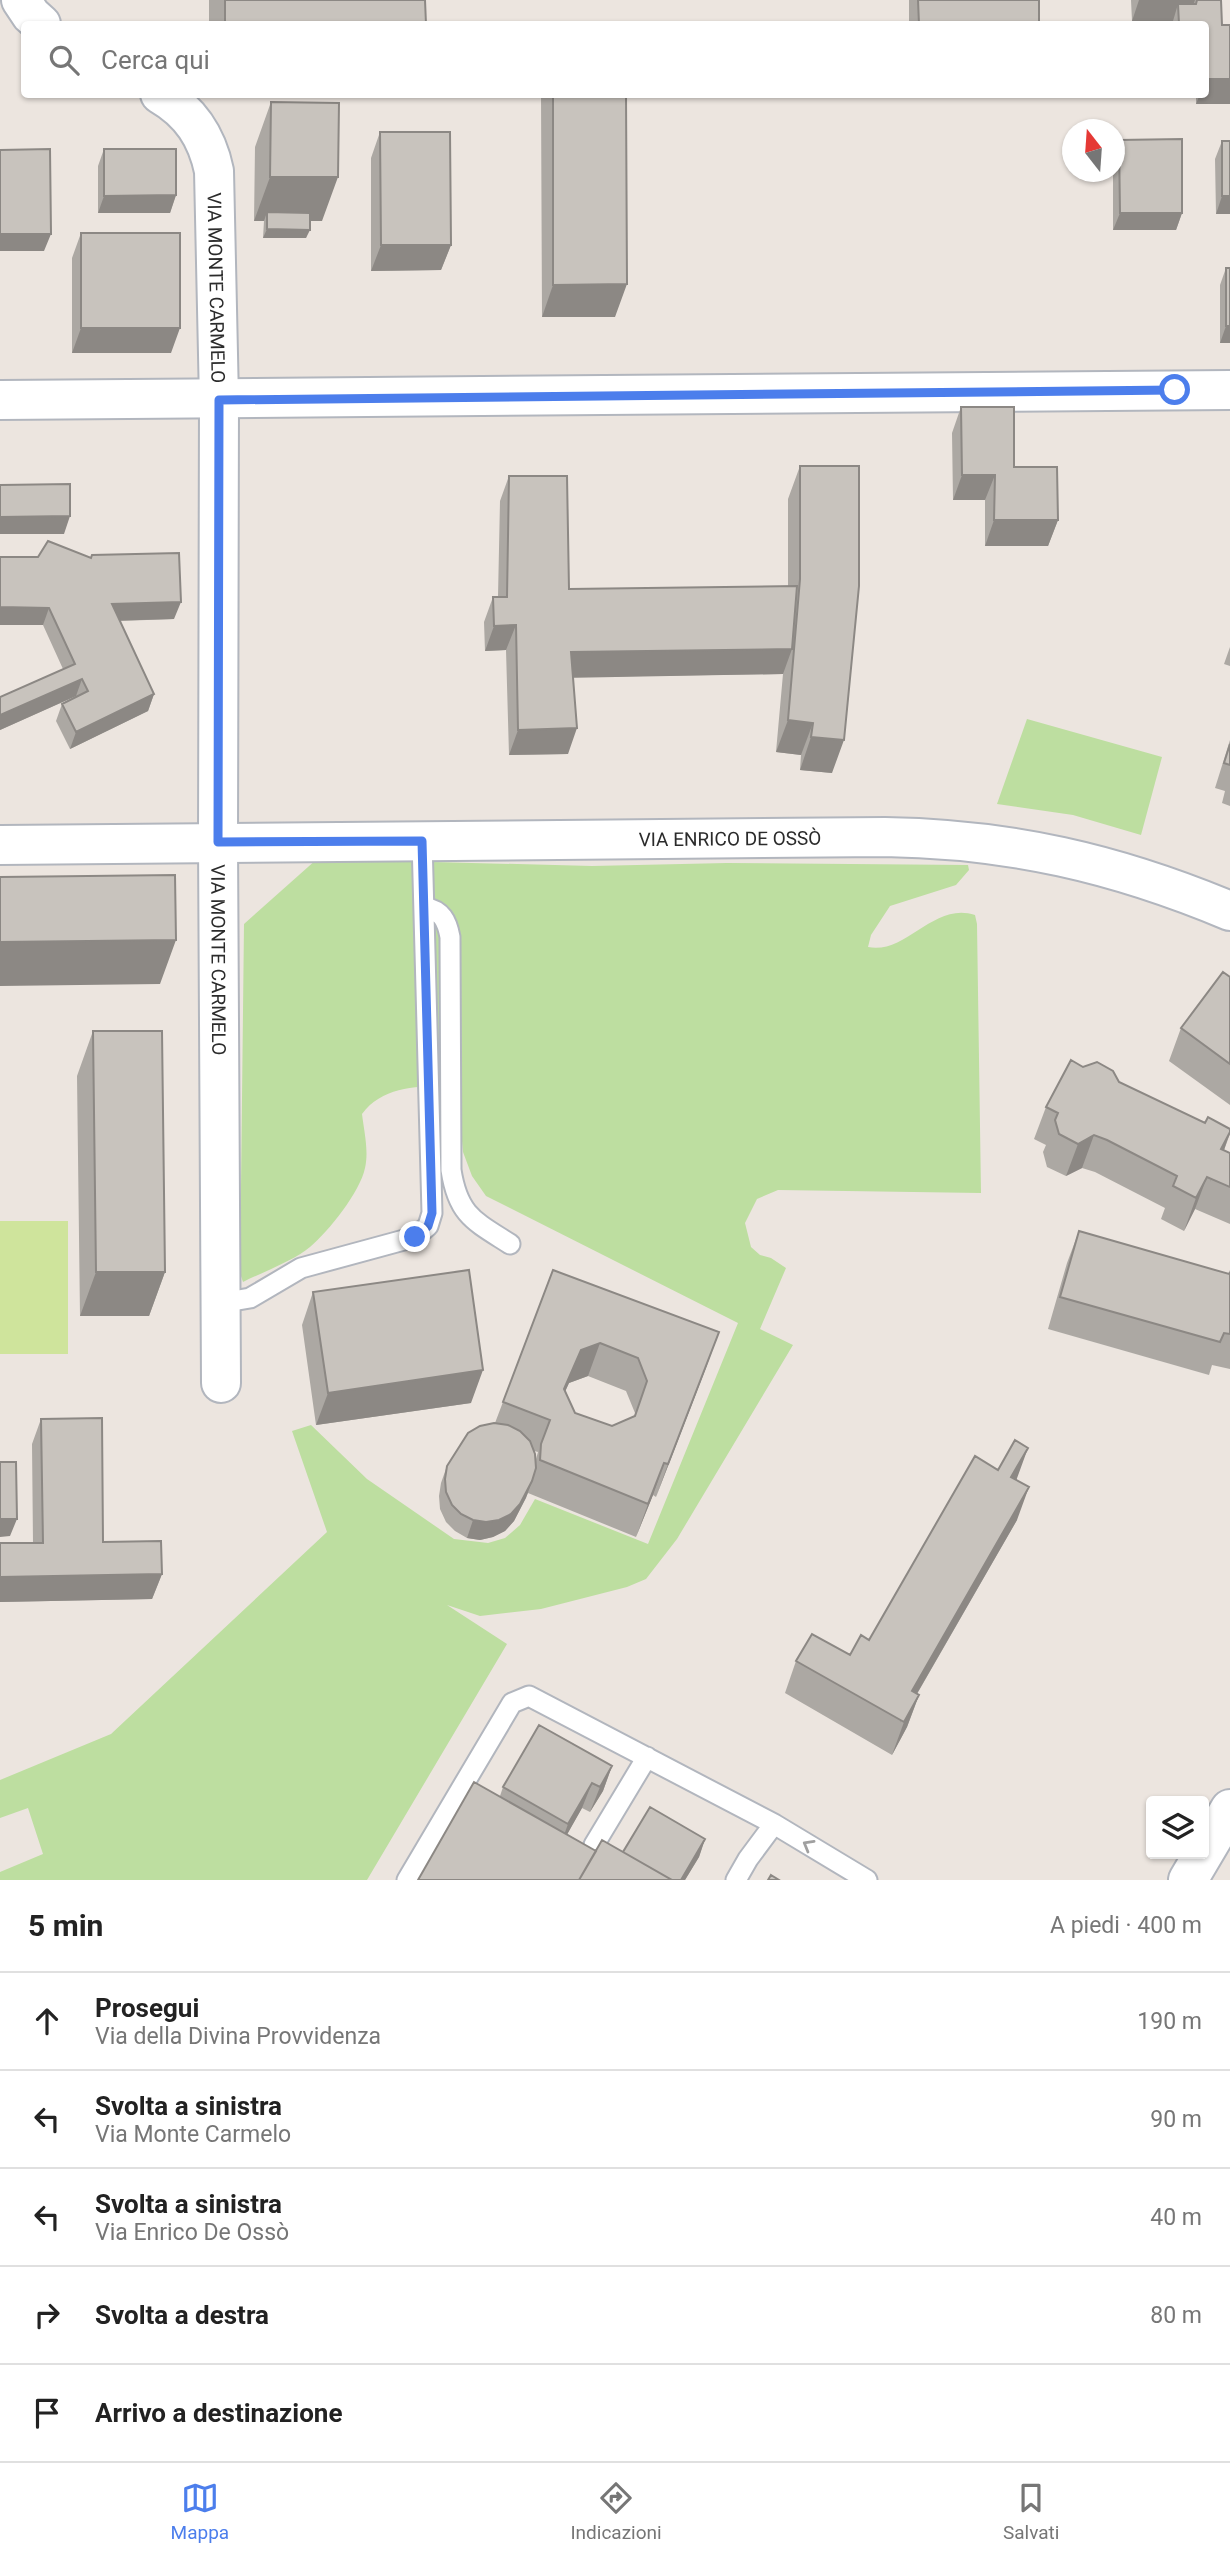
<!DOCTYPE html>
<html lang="it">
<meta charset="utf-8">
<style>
:root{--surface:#fff;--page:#f2f2f2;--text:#222;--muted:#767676;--line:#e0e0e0;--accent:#4c7eec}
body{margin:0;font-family:Roboto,sans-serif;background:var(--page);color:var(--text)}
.controls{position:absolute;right:21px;bottom:21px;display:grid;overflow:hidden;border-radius:7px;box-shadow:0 2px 5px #0004}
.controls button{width:63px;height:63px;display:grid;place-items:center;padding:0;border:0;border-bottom:2px solid var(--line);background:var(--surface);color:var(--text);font:35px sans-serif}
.compass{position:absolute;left:1062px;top:119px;width:63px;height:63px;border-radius:50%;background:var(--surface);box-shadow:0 2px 5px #0004;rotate:343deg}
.stop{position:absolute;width:21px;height:21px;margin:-16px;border:5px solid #4c7eec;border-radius:50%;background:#fff}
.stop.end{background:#4c7eec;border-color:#fff;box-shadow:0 2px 7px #0008}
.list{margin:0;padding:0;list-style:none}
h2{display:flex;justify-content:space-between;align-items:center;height:91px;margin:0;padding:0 28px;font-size:30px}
h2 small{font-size:23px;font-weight:400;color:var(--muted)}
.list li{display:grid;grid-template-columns:46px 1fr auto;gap:21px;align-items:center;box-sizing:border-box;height:98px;padding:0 28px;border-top:2px solid var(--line)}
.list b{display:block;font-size:26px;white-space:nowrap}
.list p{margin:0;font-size:23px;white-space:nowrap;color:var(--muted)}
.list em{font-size:23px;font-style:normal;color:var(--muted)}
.icon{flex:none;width:38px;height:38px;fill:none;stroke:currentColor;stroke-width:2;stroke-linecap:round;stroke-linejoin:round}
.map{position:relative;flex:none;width:1230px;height:1880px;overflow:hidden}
.search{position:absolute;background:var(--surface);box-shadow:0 2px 5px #0004;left:21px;right:21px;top:21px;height:77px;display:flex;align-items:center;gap:18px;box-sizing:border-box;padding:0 24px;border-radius:7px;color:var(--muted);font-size:26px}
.sheet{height:581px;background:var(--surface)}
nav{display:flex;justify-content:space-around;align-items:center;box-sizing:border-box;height:98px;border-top:2px solid var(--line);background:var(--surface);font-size:19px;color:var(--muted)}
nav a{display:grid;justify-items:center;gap:4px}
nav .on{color:var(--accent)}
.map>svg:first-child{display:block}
.green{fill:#bddea0}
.pitch{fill:#cfe49c}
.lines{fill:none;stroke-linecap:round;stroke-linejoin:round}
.service-casing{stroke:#b2b6be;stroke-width:23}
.minor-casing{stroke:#b2b6be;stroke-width:42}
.service{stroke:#fff;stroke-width:19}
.minor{stroke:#fff;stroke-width:38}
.wall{fill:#aca8a3;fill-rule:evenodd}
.shaded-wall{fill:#8c8884}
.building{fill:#c8c3bd;stroke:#8c8884;stroke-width:2;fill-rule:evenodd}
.oneway{stroke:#a0a0a0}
.route{stroke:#4c7eec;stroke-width:9}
.labels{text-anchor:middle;stroke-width:5;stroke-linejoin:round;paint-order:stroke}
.street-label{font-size:19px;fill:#2b2b2b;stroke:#fff}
</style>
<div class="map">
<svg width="1230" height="1880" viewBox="0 0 1230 1880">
<rect width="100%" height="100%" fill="#ece5df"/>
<path class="green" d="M1027,719l135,38 -21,78 -68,-20 -76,-11z
M317,859l275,7 135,-3 241,2 1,5 -13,15 -66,21 -19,29 -3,12c38,8 66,-46 107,-32l2,9 4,269 -203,-3 -21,9 -12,24 6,24 9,8 11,3 15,10 -26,61 33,16 -116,194 -31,40 -19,8 -86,22 -61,7 -33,-11 60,39 -140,236h-367v-8l43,-18 -15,-46 -28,10v-38l111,-46 216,-202 -35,-101 19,-6 56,54 87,60 34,4 17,-5 15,-13 15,-26 113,45 90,-221 -252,-127 -14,-20 -9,-24 -3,-32 -17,-34c-29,0 -62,2 -81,28 2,17 7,37 3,54 -5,24 -36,63 -55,79 -17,14 -47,25 -67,35l-3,-9 4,-349z"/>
<path class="pitch" d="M0,1221h68v133h-68z"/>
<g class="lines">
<g class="service-casing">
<path id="service" d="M424,907c18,3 23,14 26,30l1,233c7,45 23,51 59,74
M221,1303l29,-5 51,-30 114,-31 13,-11 4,-13 -10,-373
M594,1845l53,-88
M407,1880l105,-177 17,-7 245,128
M736,1880l12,-21 26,-35 93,56"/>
</g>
<g class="minor-casing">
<g id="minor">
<path d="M21,0l10,15 10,9"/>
<path id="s1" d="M160,94c31,18 47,43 54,77l5,229 -1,442 3,541"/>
<path d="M0,400l1230,-10"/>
<path id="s2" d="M0,845l885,-8c125,2 230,26 345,74"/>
<path d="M1188,1880l42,-71"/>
</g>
</g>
<use href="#service" class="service"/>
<use href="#minor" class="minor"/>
</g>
<path class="wall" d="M209,0h216l1,24h-217z
M909,0h130v24h-130z
M1131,0h90l1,25h8v79h-34v-7l-27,1v-4h37v-70h-35l2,-3h-41z
M541,94h85l-11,223h-73z
M271,102l51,119h-12l-4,17h-43l1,-17h-10l1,-74z
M380,132l71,113 -10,25 -70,1v-113z
M1119,140l63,73 -6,17h-63v-58h2v-20z
M1222,141h8v73h-14l-1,-55z
M104,149l72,46 -6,18h-72v-47z
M81,233l90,120h-99v-95z
M1226,268l4,75h-10v-58z
M961,407l53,60 44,53 -10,26h-63v-46h-32l-1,-67z
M800,466l32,307 -32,-3 1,-15 -25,-3 7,-78 -210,3 -5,77 -59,1 -3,-105 -21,1 -1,-29 9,-25h5l2,-96 9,-25 60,113 219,-3v-87z
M0,557l174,62 -54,2 34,73 -6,17 -78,38 -14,-28 6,-17 14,-8 -76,34v-33l63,-28 -20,-44z
M1230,647v19l-6,-2z
M1230,740v66l-8,-3 3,-12 -10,-3z
M1230,977v128l-61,-44 12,-33z
M93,1031l72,241 -16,44h-69l-3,-240z
M1083,1067l122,56 25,6v5l-6,16 6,3v71l-35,-15 -11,22 -23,-12 4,-11 -70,-36 -13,-4 -16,8 -19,-9 -4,-15 3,-7 -12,-6 12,-32z
M1079,1231l149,43 2,-4v99l-18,-4 -3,10 -161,-46 19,-66z
M553,1270l154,95 -51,132 -3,-2 -17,42 -108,-44 -14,28 -9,10 -12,6 -13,3 -13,-2 -12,-7 -9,-9 -6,-13 -1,-13 2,-13 6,-17 48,-43zM588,1376l38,15 9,22 -1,4 -22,9 -37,-13 -10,-22 4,-8zM534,1451l4,1 -2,7z
M313,1292l158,111 -155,22 -14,-100z
M41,1419l62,123 59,32 -10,25 -152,3v-59h33l-1,-99z
M1016,1480l1,40 -100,174 2,1 -12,32 -15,28 -107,-62 11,-32 54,-6 19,-15z
M612,1766l-9,25 -13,21 -8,-4 -15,26 29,17 27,1 82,-13 -6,18 -14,23h-267l82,-84 3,-9z"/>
<path class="shaded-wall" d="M1139,0h56l-7,21 -10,-17 -5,17h-41z
M1206,79h24v25h-34l4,-10h6z
M1171,94h26l-1,3 -27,1z
M270,177h68l-16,44h-55v-9l-3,9h-10z
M176,195l-6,18h-72l6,-17z
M1222,196h8v18h-14z
M1120,213h62l-6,17h-63z
M267,229l43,1 -4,8h-43z
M0,234h51l-7,17h-44z
M381,245h70l-10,25 -70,1z
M627,284l-12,33h-73l11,-32z
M1226,326h4v17h-10z
M81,328h99l-9,25h-99z
M962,475h33l-10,25h-32z
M70,516l-6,18h-64v-17z
M994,520h64l-10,26h-63z
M181,602l-7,17 -69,2 7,-17z
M0,607l49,1 -6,17h-43z
M516,625l-10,25 -21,1 9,-25z
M792,649l-9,25 -221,4 9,-26z
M82,679l-6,17 -76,34v-15z
M154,694l-6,17 -78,38 6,-17z
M788,720l25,3 -12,32 -25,-3z
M577,728l-9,26 -59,1 9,-25z
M811,737l33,3 -12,33 -32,-3z
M176,940l-16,44 -160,2v-44z
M1230,1132l-10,30 -10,20 11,-33z
M1094,1135l-12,33 -16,8 12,-32z
M1207,1177l-12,32 -11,22 12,-33z
M96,1272h69l-16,44h-69z
M719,1332l-12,33 -51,132 12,-33z
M600,1343l-12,33 -19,7 -17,38 12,-32 17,-39z
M483,1370l-12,33 -155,22 12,-32z
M1028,1448l-12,33 -5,-4z
M664,1463l-11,32 -17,42 12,-33z
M532,1481l-6,17 -12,23 -9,10 -12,6 -13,3 -13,-2 6,-18z
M1029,1487l-12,33 -117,203 12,-32z
M0,1519h17l-7,17 -10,1z
M162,1574l-10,25 -152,3v-25z
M919,1695l-12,32 -15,28 12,-33z
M612,1766l-9,25 -13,21 10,-25z
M592,1783l-10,25 -23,41 9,-25z
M705,1839l-6,18 -14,23h-4z"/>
<path class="building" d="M225,0h200l1,24h-201z
M918,0h121v24h-120z
M1197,0h24l1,25h8v54h-24v-55h-27l-1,-20h18z
M553,94h73l1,190 -74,1z
M271,102l68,1 -1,74h-68z
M380,132h70l1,113h-70z
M1182,139v74h-62l-1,-73z
M1222,141h8v55h-8z
M50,149l1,85h-51v-84z
M104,149h72v46l-72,1z
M267,212l43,1v17l-43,-1z
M81,233h99v95h-99z
M1226,268h4v58h-4z
M961,407h53v60h43l1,53h-64l1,-45h-33z
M800,466h59v120l-15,154 -33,-3 2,-14 -25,-3 12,-141z
M509,476h58l2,113 228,-3 -5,63 -221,3 6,76 -59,2 -2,-105 -22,1 -1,-29h14z
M70,484v32l-70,1v-32z
M48,541l43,17 1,-3 87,-2 2,49 -69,2 42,90 -78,38 -14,-28 26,-13 -6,-12 -82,36v-18l75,-33 -26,-56 -49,-1v-50h38z
M1230,744v21l-6,-2z
M175,875l1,65 -176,2v-65z
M1223,972l7,5v87l-49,-36z
M93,1031h69l3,241h-69z
M1071,1060l12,7 14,-5 16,9 6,11 86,41 3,-6 22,12v3l-9,17 9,4v34l-23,-10 -11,21 -23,-12 4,-10 -70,-36 -13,-5 -16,9 -19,-10 -4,-14 3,-7 -12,-6z
M1079,1231l150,43 1,-1v61l-6,-1 -4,9 -160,-45z
M469,1270l14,100 -155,23 -15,-101z
M553,1270l166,62 -51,132 -4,-1 -16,41 -108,-44 1,-16 9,-24 -47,-18zM600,1343l38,15 9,23 -12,35 -23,10 -37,-13 -11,-24 17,-39z
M102,1418l1,124 58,-1 1,33 -162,3v-34h43l-2,-124z
M494,1423l14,2 12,6 10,10 5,13 1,14 -4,13 -12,23 -9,10 -12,6 -13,2 -13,-2 -12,-6 -9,-9 -6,-13 -1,-13 2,-13 21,-33 12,-7z
M1015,1440l13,8 -17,29 18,10 -117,204 7,4 -15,27 -108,-61 16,-27 38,21 11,-20 8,5 106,-184 23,14z
M0,1462h16l1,57h-17z
M539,1725l73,41 -12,21 -8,-4 -24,41 -65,-37z
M474,1782l122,69 -17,29h-161z
M650,1807l55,32 -24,41h-9l-49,-28z
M602,1840l70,40h-93z
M771,1875l8,5h-11z"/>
<defs><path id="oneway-chevron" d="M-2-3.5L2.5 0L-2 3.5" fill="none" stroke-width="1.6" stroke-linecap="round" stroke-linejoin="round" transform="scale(1.75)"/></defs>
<use class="oneway" href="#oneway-chevron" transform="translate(808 1845) rotate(-150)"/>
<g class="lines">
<path class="route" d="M415,1237l13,-11 4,-13 -10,-372 -204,1 1,-442 956,-10"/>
</g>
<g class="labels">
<g class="street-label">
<text dy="7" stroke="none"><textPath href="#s1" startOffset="214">VIA MONTE CARMELO</textPath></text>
<text dy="7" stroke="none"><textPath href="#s2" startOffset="730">VIA ENRICO DE OSSÒ</textPath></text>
<text dy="7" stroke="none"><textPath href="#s1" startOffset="886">VIA MONTE CARMELO</textPath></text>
</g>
</g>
</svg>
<div class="controls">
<button><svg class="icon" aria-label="layers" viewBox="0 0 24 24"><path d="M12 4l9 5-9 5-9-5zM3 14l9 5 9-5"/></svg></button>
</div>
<svg class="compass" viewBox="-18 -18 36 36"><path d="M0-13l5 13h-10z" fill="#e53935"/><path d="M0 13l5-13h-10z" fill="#767676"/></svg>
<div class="stop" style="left:1175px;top:390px"></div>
<div class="stop end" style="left:415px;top:1237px"></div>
<div class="search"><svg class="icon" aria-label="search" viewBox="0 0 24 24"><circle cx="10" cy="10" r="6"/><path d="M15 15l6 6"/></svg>Cerca qui</div>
</div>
<section class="sheet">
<h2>5 min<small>A piedi · 400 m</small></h2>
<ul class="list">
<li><svg class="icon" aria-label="ahead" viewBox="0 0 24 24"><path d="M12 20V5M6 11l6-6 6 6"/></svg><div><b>Prosegui</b><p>Via della Divina Provvidenza</p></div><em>190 m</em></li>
<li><svg class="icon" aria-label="left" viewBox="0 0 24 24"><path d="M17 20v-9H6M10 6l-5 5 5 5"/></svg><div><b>Svolta a sinistra</b><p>Via Monte Carmelo</p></div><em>90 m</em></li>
<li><svg class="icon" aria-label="left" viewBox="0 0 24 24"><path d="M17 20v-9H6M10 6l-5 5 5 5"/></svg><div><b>Svolta a sinistra</b><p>Via Enrico De Ossò</p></div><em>40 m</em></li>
<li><svg class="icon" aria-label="right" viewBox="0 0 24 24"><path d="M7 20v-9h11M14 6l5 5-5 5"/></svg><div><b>Svolta a destra</b></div><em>80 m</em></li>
<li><svg class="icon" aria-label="arrive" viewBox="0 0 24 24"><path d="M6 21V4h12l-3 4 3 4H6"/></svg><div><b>Arrivo a destinazione</b></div></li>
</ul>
</section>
<nav>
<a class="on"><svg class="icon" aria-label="map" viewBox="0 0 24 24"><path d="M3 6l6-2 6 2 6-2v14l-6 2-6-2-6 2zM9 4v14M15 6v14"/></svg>Mappa</a>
<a><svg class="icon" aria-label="directions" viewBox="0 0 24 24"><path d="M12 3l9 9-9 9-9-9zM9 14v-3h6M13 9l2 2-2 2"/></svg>Indicazioni</a>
<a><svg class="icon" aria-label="saved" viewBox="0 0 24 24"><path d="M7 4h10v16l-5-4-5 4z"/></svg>Salvati</a>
</nav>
